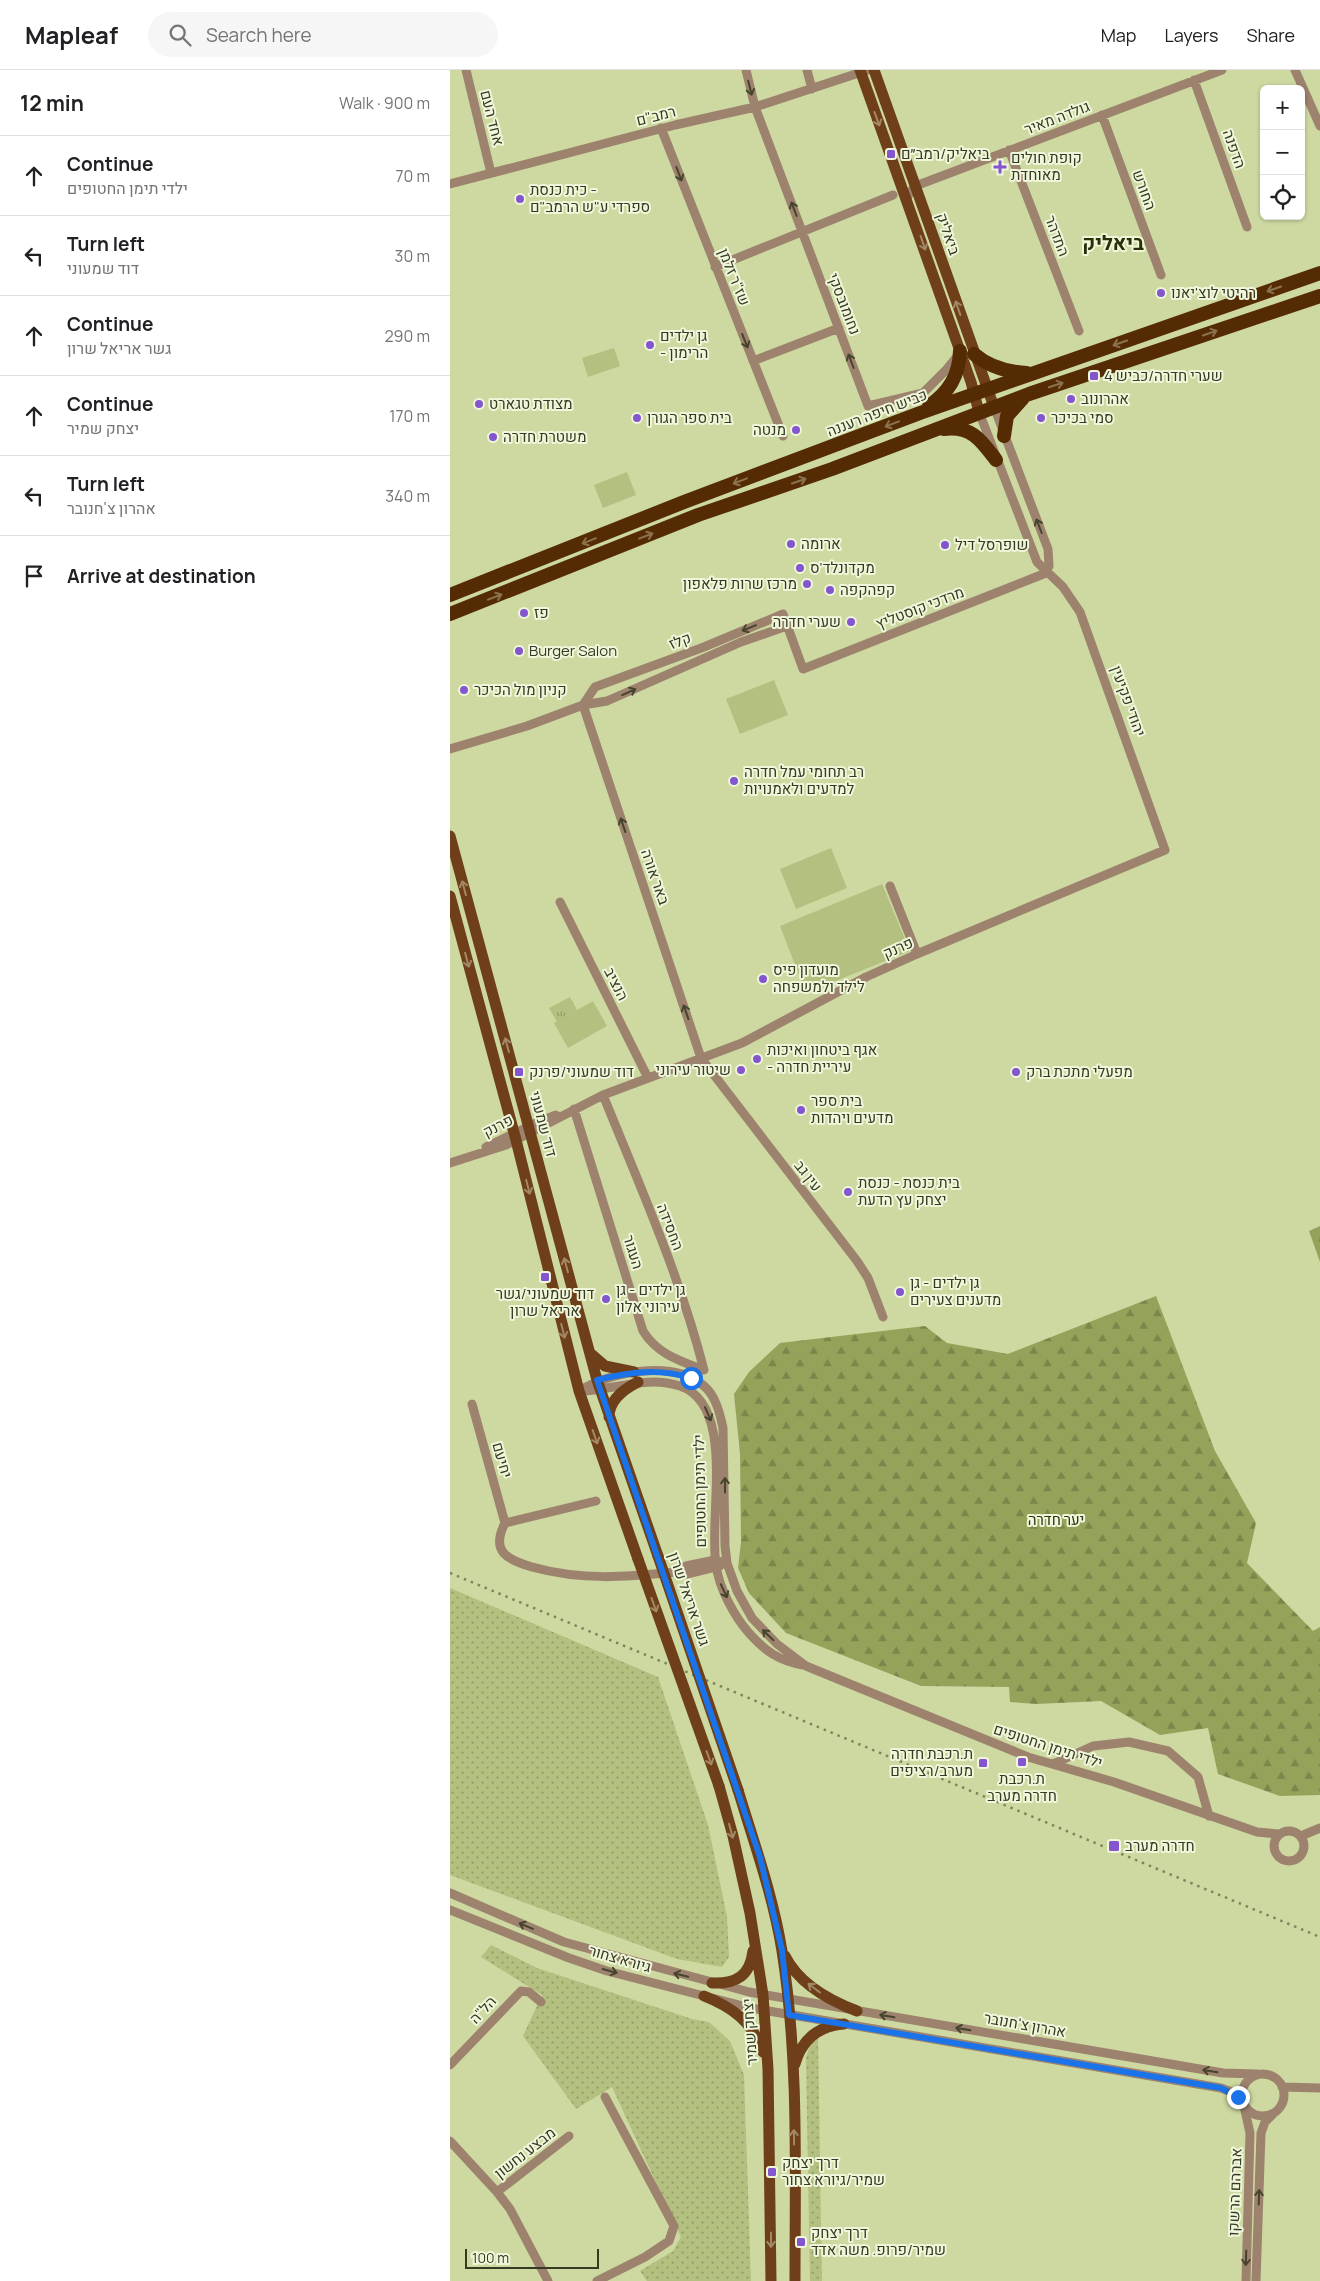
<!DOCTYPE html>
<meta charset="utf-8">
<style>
:root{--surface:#fff;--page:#f6f6f6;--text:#202124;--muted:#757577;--line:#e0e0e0}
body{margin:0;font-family:Manrope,Heebo,sans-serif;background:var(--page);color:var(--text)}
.controls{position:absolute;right:15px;top:15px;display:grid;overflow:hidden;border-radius:8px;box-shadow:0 1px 4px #0004}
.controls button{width:45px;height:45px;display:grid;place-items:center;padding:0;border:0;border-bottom:1px solid var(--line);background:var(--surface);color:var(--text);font:25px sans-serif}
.scale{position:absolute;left:15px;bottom:12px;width:134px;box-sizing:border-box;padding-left:5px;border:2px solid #353a23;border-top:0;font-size:14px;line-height:18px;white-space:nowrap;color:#353a23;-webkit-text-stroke:4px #f0f6da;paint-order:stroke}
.stop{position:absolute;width:15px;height:15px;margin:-11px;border:4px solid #1a73e8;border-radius:50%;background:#fff}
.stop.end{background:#1a73e8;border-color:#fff;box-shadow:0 1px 5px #0008}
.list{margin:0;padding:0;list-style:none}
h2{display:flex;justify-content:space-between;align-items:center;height:65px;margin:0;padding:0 20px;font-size:21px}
h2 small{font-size:16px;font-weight:400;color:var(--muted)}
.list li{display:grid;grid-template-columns:32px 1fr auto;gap:15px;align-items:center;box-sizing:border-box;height:80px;padding:0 20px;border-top:1px solid var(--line)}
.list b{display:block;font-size:19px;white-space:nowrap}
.list p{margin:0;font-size:16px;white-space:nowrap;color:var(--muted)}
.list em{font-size:16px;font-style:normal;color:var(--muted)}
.icon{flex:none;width:28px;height:28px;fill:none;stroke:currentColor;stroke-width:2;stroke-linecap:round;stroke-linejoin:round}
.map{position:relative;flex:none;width:870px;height:2211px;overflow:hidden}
header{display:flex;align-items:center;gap:30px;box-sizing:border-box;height:70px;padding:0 25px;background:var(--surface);border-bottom:1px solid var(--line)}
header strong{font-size:24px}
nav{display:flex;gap:28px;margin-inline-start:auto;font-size:18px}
.search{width:350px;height:45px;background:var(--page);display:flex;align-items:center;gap:12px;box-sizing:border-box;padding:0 18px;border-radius:28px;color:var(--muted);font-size:19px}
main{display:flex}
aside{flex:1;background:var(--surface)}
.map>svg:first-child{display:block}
.grass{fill:url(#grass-dots)}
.forest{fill:url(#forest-firs)}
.park{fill:url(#park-tufts)}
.pitch{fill:#b3c080}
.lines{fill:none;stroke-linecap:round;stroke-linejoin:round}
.minor{stroke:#9d826e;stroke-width:9}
.major{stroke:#6e3f18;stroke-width:11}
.highway{stroke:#552b04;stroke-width:14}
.rail{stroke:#7c855e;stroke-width:2.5;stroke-dasharray:2.5 5;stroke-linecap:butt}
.major-bridge{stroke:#6e3f18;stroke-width:11}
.oneway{stroke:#45452e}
.oneway2{stroke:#a28866}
.oneway3{stroke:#8b724f}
.route{stroke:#1a73e8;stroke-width:6}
.poi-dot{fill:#8355ce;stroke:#f0f6da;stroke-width:2}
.labels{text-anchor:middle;stroke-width:4;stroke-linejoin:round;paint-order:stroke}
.street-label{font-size:15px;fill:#353a23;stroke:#f0f6da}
.poi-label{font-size:15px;fill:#353a23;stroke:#f0f6da;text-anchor:start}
.park-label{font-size:15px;fill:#2f3414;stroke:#f0f6da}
.district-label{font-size:20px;font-weight:bold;fill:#292f07;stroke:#f0f6da}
</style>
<header>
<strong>Mapleaf</strong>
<div class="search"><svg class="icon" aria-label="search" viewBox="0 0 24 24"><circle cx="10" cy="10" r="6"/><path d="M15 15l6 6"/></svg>Search here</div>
<nav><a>Map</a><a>Layers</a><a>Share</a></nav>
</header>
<main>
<aside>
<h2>12 min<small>Walk · 900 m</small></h2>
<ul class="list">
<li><svg class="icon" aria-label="ahead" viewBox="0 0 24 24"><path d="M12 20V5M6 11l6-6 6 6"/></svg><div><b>Continue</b><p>ילדי תימן החטופים</p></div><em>70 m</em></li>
<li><svg class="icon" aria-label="left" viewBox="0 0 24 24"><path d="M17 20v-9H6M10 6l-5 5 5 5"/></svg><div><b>Turn left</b><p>דוד שמעוני</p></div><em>30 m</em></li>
<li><svg class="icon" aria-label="ahead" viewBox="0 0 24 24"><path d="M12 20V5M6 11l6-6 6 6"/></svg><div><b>Continue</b><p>גשר אריאל שרון</p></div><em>290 m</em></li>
<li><svg class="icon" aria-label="ahead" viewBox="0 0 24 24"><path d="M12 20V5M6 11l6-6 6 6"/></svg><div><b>Continue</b><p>יצחק שמיר</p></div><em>170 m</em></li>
<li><svg class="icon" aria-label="left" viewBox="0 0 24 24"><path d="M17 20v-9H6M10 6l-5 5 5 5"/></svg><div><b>Turn left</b><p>אהרון צ'חנובר</p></div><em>340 m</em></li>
<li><svg class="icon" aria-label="arrive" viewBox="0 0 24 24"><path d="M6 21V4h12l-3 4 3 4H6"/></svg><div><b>Arrive at destination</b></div></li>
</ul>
</aside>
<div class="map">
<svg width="870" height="2211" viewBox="0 0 870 2211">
<defs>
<pattern id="grass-dots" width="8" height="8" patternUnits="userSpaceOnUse" patternTransform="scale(1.25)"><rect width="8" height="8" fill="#b3c080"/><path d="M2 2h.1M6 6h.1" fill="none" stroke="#929d68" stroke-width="1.8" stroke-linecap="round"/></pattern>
<pattern id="forest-firs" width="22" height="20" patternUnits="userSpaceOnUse" patternTransform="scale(1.25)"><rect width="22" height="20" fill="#95a35a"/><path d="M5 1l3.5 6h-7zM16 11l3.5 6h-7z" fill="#7a864a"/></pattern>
<pattern id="park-tufts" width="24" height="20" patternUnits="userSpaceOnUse" patternTransform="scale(1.25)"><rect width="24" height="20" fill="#b3c080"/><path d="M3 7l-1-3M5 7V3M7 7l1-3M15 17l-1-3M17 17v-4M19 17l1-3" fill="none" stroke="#929d68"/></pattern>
</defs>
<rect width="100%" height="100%" fill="#cdd9a1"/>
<path class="grass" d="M0,1518l208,89 50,148 19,92 2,40 -7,10 -45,-8 -227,-84z
M41,1875l46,23 155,51 17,3 21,19 14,34 7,206h-104l-7,-10 33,-20 8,-14 -69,-150 -36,22 -53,-73 19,-41 -61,-38z
M368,1966l4,245h-12l-4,-223 4,-13z"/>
<path class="forest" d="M870,1156v36l-11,-31z
M706,1226l59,155 41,72 -9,40 66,68 7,-4v168l-40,1 -62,-22 -10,-46 -48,7 -59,-34 -65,3 -26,-2 -1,-15 -88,-1 -135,-53 -37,-40 -11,-25 3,-26 -1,-88 -6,-60 15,-22 31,-29 145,-17 22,17 61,11z"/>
<path class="park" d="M120,927l7,13 -20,12 -8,-14z"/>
<path class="pitch" d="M164,278l6,18 -32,11 -6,-19z
M177,402l9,23 -33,13 -9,-23z
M324,610l14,35 -48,19 -14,-35z
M381,778l16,40 -51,21 -16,-40z
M432,814l28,67 -104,42 -26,-67z
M143,931l14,25 -39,22 -14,-25z"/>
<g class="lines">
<path class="minor" d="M16,0l25,103
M296,0l9,37 113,299 55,-13 23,-23 13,-16
M357,0l5,19
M845,0l25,56
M744,10l53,147
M652,45l59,160
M211,58l122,308
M559,80l70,181
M0,114l225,-59 80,-18 113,-37
M457,127l8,-11 11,-4 296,-112
M265,197l178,-72
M303,291l86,-33
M544,337l54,142 1,17 -3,7
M133,635l118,353 156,203 11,17 15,39
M133,635l12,-18 109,-40 79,-33 20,55 243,-96
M0,679l77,-23 56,-21 24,-4 134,-59 46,-16
M440,816l27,68
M110,832l88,176
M153,1025c37,91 77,181 101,275
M124,1039l69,222c14,23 37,30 61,39
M36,1077l54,-26 16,-6
M0,1093l56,-18 97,-50 139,-52 124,-66 51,-23 248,-104 -85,-238 -17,-25 -26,-25 -58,-150
M129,1321c32,-19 93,-32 125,-5 12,10 16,28 19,42l2,118 2,17 10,28 15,27 25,26 29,22 222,91 86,25 143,50 22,2
M132,1321c33,-1 64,-16 98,-5 57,19 28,132 36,179 3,23 18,51 33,68 16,18 30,28 54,32
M22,1334l33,119c-15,29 3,37 27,44 51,14 93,10 145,5l11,2 32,-8
M55,1453l91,-22
M227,1502l9,-6 29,-6 4,1
M603,1694l40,-18 36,-4 39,9 30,26 11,39
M824 1776a15 15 0 1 1 30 0a15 15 0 1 1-30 0Z
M851,1766l19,-8
M0,1823l114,49 185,50 474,81 35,1
M0,1840l119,48 38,13 144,37 470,80 13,5 8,9
M0,1995l71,-74 8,1 12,10
M792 2025a21 21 0 1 1 42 0a21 21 0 1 1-42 0Z
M832,2017l38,1
M794,2036l6,27 -4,148
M0,2071l47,51 13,17 38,72
M47,2122l72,-56
M147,2211l48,-24 24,-16 5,-15 -69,-129
M806,2211l5,-148 4,-11 8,-8"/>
<path class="major" d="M410,0l111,312 8,30
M424,0l120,337
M0,766l147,544 61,176
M0,826l66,244 63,251 59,168
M141,1284l14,12 29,6
M159,1347c0,-17 15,-28 29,-35
M269,1716l14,50 17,77 13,82 5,74 3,212
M288,1720c16,53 35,105 44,161 17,108 13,220 13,330
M335,1886c14,28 43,44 72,55
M262,1913c24,1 38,-7 41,-32
M254,1926c28,11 49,26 59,56
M345,1994c7,-25 23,-38 49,-40"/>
<path class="highway" d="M524,284c15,13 34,18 53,19
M479,336c20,-14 30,-30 31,-55
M494,359c28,-3 37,11 52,31
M554,366l3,-20 16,-18
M0,525l234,-93 236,-89 400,-140
M0,544l248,-99 134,-46 197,-75 291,-98"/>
<path class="rail" d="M0,1503l870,364"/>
<path class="major-bridge" d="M208,1486l80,234
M188,1489l81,227"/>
</g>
<defs><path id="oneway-shaft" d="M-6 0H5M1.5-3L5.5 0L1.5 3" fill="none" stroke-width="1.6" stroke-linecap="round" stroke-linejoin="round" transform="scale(1.25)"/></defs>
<g class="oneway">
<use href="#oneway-shaft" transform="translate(300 18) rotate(76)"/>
<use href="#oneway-shaft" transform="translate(229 104) rotate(69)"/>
<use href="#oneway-shaft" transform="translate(344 139) rotate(-111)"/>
<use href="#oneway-shaft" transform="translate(295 271) rotate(68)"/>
<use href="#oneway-shaft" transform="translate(401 291) rotate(-111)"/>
<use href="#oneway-shaft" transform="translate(589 456) rotate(-111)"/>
<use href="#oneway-shaft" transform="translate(299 558) rotate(158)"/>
<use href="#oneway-shaft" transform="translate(179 622) rotate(-24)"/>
<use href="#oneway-shaft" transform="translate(173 755) rotate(-109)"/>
<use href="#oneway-shaft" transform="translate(236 942) rotate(-109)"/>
<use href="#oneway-shaft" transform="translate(258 1344) rotate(66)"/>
<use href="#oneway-shaft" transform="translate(275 1415) rotate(-90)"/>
<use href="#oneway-shaft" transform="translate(274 1521) rotate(65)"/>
<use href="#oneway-shaft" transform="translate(318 1565) rotate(-136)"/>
<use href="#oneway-shaft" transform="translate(76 1856) rotate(-157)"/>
<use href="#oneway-shaft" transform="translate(160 1901) rotate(16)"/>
<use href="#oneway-shaft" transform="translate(231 1905) rotate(-166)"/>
<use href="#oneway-shaft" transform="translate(437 1946) rotate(-170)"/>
<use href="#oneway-shaft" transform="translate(513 1959) rotate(-171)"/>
<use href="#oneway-shaft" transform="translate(760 2001) rotate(-170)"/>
<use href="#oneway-shaft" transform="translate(809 2127) rotate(-88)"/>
<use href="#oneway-shaft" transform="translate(796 2188) rotate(92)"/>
</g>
<g class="oneway2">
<use href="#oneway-shaft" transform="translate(427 49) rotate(70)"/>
<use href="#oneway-shaft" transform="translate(473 173) rotate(71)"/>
<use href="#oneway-shaft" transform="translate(508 238) rotate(-109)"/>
<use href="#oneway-shaft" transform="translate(14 818) rotate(-105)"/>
<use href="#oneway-shaft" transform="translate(17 890) rotate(75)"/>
<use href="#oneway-shaft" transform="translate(57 975) rotate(-105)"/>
<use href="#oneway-shaft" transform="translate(78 1117) rotate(76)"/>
<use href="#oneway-shaft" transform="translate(116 1195) rotate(-105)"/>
<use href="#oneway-shaft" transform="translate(113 1261) rotate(76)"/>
<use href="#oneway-shaft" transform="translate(145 1367) rotate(71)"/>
<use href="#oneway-shaft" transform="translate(204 1535) rotate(70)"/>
<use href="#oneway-shaft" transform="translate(259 1688) rotate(70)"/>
<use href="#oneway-shaft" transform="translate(281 1761) rotate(75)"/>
<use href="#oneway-shaft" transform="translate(364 1918) rotate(-143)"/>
<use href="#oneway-shaft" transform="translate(344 2067) rotate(-91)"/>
<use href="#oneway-shaft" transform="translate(321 2170) rotate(90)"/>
</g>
<g class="oneway3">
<use href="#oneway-shaft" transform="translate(824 219) rotate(161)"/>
<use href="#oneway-shaft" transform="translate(760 263) rotate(-19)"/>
<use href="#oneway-shaft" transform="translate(670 273) rotate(161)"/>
<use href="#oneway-shaft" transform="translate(606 315) rotate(-18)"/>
<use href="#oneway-shaft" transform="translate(442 354) rotate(159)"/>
<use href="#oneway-shaft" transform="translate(290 411) rotate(159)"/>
<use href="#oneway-shaft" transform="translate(349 411) rotate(-19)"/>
<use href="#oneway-shaft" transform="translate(196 466) rotate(-21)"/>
<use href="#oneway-shaft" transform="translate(139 471) rotate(158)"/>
<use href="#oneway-shaft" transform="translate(45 527) rotate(-21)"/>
</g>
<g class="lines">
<path class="route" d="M241,1308c-32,-10 -62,-6 -94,2l163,477 22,93 7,65 432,73 17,9"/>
</g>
<g class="poi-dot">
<rect x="436" y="79" width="10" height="10" rx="2.5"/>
<path d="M547.5 89.5h5v5h5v5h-5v5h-5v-5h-5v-5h5z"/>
<circle cx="70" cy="129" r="5"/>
<circle cx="711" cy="223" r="5"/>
<circle cx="200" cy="275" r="5"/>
<rect x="639" y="301" width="10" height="10" rx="2.5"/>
<circle cx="621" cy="329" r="5"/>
<circle cx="29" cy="334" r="5"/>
<circle cx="187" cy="348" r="5"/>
<circle cx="591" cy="348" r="5"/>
<circle cx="346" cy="360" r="5"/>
<circle cx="43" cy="367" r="5"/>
<circle cx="341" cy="474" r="5"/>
<circle cx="495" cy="475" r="5"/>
<circle cx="350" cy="498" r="5"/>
<circle cx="357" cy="514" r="5"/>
<circle cx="380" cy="520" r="5"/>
<circle cx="74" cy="543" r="5"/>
<circle cx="401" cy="552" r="5"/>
<circle cx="69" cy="581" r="5"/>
<circle cx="14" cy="620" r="5"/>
<circle cx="284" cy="711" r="5"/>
<circle cx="313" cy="909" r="5"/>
<circle cx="307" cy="989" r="5"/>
<circle cx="291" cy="1000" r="5"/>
<rect x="64" y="997" width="10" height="10" rx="2.5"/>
<circle cx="566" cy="1002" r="5"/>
<circle cx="351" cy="1040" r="5"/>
<circle cx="398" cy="1122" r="5"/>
<rect x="90" y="1202" width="10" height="10" rx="2.5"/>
<circle cx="450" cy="1222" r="5"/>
<circle cx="156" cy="1229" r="5"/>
<rect x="567" y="1687" width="10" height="10" rx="2.5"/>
<rect x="528" y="1688" width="10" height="10" rx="2.5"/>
<rect x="658" y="1770" width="12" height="12" rx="2.5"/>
<rect x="317" y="2097" width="10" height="10" rx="2.5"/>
<rect x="346" y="2167" width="10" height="10" rx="2.5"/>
</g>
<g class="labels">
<g class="street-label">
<text transform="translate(206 46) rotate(-14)" y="5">רמב"ם</text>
<text transform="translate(42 48) rotate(76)" y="5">אחד העם</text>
<text transform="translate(607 48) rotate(-21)" y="5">גולדה מאיר</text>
<text transform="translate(784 79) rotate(70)" y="5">הדפנה</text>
<text transform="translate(694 120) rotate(70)" y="5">החורש</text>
<text transform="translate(498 164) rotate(71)" y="5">ביאליק</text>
<text transform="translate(607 166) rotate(69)" y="5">התדהר</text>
<text transform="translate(284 207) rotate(68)" y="5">שז"ר זלמן</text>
<text transform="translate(394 234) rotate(69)" y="5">נחומובסקי</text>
<text transform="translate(427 343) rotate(-21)" y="5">כביש חיפה רעננה</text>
<text transform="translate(470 538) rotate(-21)" y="5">מרדכי קוסטליץ</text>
<text transform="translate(230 571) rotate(-20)" y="5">קלז</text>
<text transform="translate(678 631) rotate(70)" y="5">יהודי פקיעין</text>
<text transform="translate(205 807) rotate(71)" y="5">באר אורה</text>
<text transform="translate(448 878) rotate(-24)" y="5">פרנק</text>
<text transform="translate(166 914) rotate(63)" y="5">הנציב</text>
<text transform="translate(93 1054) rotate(75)" y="5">דוד שמעוני</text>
<text transform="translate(48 1056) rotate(-27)" y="5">פרנק</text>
<text transform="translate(358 1106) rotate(52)" y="5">עין גב</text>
<text transform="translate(220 1157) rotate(69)" y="5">החסידה</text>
<text transform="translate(183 1182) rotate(73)" y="5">העגור</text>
<text transform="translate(52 1390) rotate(74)" y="5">יחיעם</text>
<text transform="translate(250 1421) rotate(-91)" y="5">ילדי תימן החטופים</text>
<text transform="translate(239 1529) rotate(71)" y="5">גשר אריאל שרון</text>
<text transform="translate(598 1676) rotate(18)" y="5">ילדי תימן החטופים</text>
<text transform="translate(170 1889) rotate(16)" y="5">גיורא צחור</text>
<text transform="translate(33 1940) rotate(-47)" y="5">הל"ה</text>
<text transform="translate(575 1955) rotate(10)" y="5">אהרון צ'חנובר</text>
<text transform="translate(300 1962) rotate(-94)" y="5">יצחק שמיר</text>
<text transform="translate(75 2083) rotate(-38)" y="5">מבצע נחשון</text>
<text transform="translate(785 2122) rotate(-88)" y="5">אברהם הרשקו</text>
</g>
<g class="poi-label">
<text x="451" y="89">ביאליק/רמב״ם</text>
<text x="561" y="93">קופת חולים<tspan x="561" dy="17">מאוחדת</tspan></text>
<text x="80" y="125">כית כנסת -<tspan x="80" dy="17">ספרדי ע"ש הרמב"ם</tspan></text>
<text x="721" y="228">רהיטי לוצ'יאנו</text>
<text x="210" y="271">גן ילדים<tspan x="210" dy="17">- הרימון</tspan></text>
<text x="654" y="311">שערי חדרה/כביש 4</text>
<text x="631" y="334">אהרונוב</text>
<text x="39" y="339">מצודת טגארט</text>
<text x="197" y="353">בית ספר הגורן</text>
<text x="601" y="353">סמי בכיכר</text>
<text x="336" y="365" text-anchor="end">מנטה</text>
<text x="53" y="372">משטרת חדרה</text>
<text x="351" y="479">ארומה</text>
<text x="505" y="480">שופרסל דיל</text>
<text x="360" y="503">מקדונלד'ס</text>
<text x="347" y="519" text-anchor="end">מרכז שרות פלאפון</text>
<text x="390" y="525">קפהקפה</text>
<text x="84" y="548">פז</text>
<text x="391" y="557" text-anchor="end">שערי חדרה</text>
<text x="79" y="586">Burger Salon</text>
<text x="24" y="625">קניון מול הכיכר</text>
<text x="294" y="707">רב תחומי עמל חדרה<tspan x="294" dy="17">למדעים ולאמנויות</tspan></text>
<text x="323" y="905">מועדון פיס<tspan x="323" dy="17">לילד ולמשפחה</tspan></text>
<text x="317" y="985">אגף ביטחון ואיכות<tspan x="317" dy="17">- עיריית חדרה</tspan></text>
<text x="281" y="1005" text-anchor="end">שיטור עירוני</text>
<text x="79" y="1007">דוד שמעוני/פרנק</text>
<text x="576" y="1007">מפעלי מתכת ברק</text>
<text x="361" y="1036">בית ספר<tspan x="361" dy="17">מדעים ויהדות</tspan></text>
<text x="408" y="1118">בית כנסת - כנסת<tspan x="408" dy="17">יצחק עץ הדעת</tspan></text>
<text x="460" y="1218">גן ילדים - גן<tspan x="460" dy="17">מדענים צעירים</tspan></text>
<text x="166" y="1225">גן ילדים - גן<tspan x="166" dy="17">עירוני אלון</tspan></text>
<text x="95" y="1229" text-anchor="middle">דוד שמעוני/גשר<tspan x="95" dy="17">אריאל שרון</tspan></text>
<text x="523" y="1689" text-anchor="end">ת.רכבת חדרה<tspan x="523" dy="17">מערב/רציפים</tspan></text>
<text x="572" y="1714" text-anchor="middle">ת.רכבת<tspan x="572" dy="17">חדרה מערב</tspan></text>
<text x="675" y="1781">חדרה מערב</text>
<text x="332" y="2098">דרך יצחק<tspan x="332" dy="17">שמיר/גיורא צחור</tspan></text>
<text x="361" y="2168">דרך יצחק<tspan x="361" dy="17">שמיר/פרופ. משה אדד</tspan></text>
</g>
<g class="park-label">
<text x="606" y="1455">יער חדרה</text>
</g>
<g class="district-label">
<text x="663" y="180">ביאליק</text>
</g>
</g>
</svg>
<div class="controls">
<button>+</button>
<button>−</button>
<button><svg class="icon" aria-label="locate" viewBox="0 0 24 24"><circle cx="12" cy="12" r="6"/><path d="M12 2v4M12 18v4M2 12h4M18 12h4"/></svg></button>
</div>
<div class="scale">100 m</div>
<div class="stop" style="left:241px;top:1308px"></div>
<div class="stop end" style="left:788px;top:2027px"></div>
</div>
</main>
